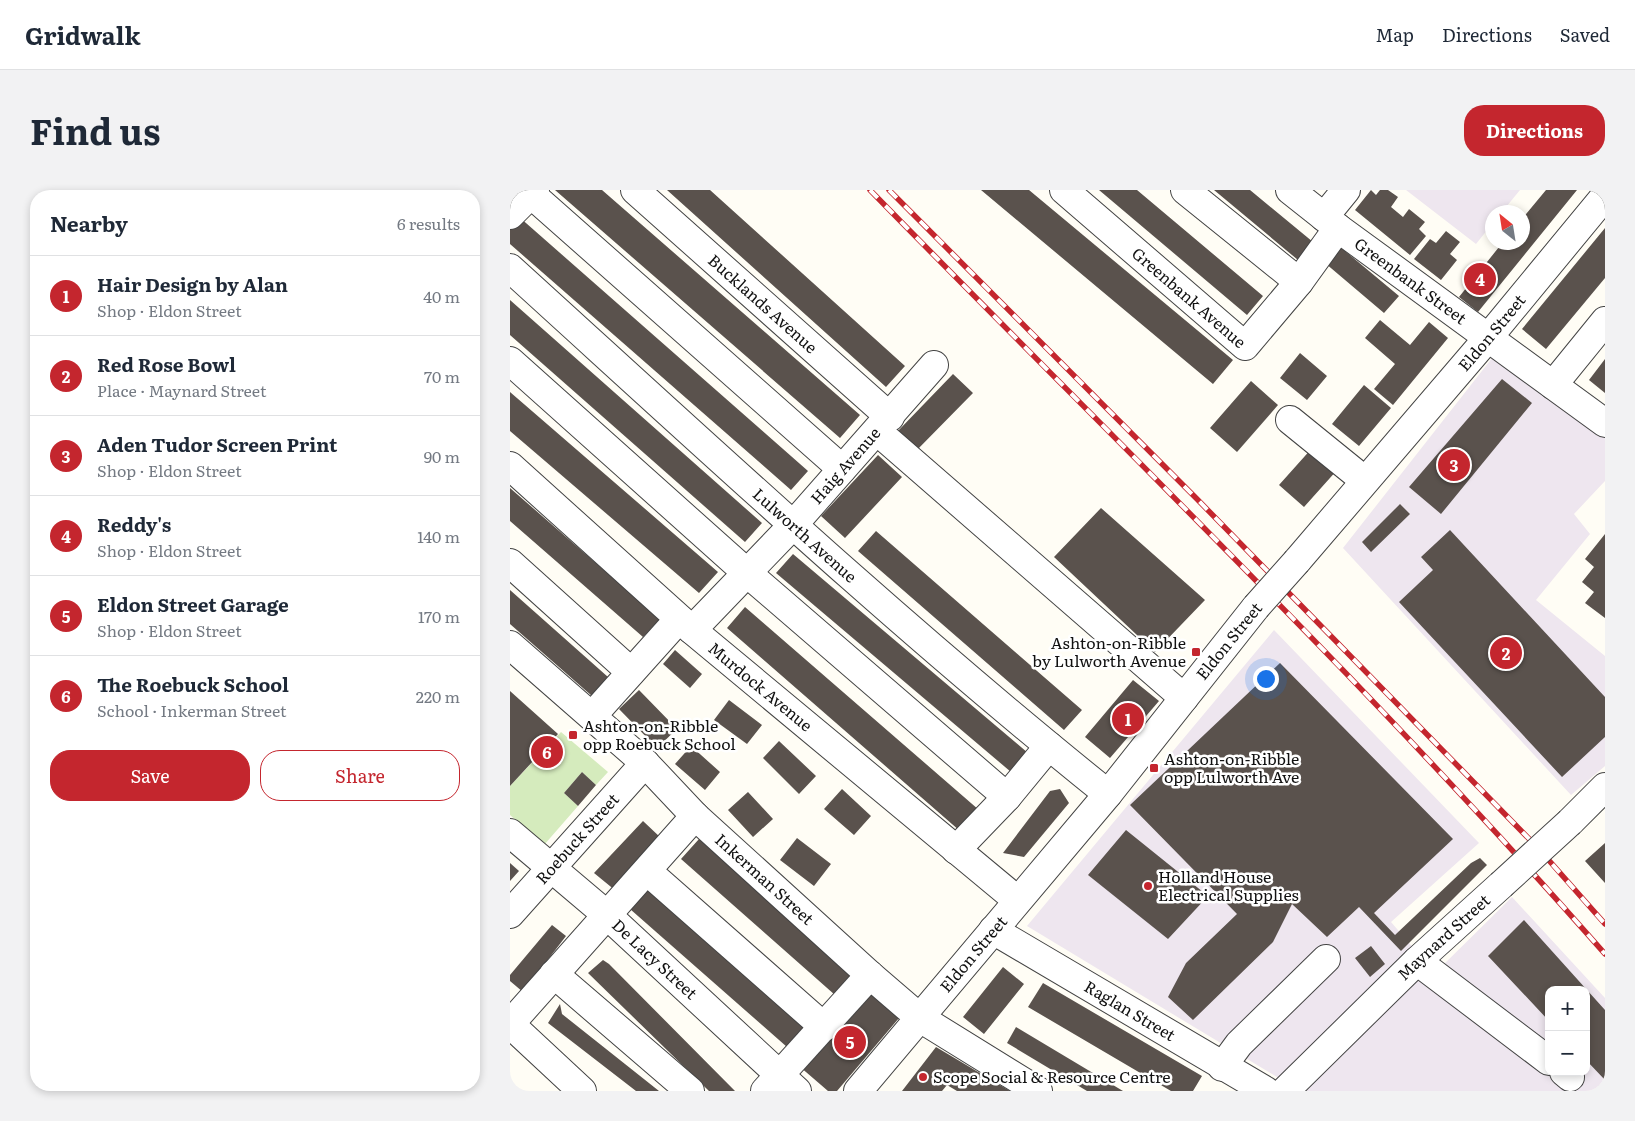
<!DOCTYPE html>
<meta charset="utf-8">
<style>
:root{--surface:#fff;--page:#f2f2f3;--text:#1f2937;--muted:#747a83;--line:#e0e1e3;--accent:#c4262e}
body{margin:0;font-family:Literata,serif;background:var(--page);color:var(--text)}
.controls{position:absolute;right:15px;bottom:15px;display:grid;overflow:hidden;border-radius:10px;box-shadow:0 2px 8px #0003}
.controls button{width:45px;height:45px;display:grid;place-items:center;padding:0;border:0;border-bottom:1px solid var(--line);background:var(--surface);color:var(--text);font:25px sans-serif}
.compass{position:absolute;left:975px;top:15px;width:45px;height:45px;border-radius:50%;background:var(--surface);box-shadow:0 2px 8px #0003;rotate:330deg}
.you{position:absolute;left:755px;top:488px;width:18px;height:18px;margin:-12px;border:4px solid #fff;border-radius:50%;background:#1a73e8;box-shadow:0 0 0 8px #1a73e833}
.badge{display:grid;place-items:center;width:32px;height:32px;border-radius:50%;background:var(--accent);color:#fff;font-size:16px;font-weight:700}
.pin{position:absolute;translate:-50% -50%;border:2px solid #fff;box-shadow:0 1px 5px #0006}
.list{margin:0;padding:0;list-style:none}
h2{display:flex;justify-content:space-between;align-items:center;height:65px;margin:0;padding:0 20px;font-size:21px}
h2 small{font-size:16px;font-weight:400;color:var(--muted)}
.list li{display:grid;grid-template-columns:32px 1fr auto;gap:15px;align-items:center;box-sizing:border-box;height:80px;padding:0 20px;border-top:1px solid var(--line)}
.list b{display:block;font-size:19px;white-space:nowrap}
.list p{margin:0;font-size:16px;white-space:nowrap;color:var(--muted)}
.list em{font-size:16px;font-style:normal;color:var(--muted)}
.actions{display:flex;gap:10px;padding:15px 20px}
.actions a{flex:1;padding:11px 0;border:1px solid var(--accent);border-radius:20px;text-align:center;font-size:18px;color:var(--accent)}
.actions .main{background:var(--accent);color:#fff}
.map{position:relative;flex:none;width:1095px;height:901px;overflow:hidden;border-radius:20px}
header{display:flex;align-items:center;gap:30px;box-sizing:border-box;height:70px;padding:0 25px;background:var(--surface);border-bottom:1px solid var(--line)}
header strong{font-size:24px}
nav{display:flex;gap:28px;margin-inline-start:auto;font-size:18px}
.intro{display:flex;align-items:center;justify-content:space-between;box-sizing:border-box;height:120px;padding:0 30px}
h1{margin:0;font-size:35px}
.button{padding:12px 22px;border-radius:20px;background:var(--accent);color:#fff;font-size:18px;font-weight:700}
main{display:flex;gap:30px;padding:0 30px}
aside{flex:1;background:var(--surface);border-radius:20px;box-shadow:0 2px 8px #0003}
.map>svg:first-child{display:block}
.industrial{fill:#eee6ef;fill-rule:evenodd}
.green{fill:#d5ebbd}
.building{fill:#5a524d}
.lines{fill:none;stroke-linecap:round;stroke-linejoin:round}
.minor-casing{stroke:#444;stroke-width:30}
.minor{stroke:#fff;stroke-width:28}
.rail-casing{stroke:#c4262e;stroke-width:5.5}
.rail{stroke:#fff;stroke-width:4;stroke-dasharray:11;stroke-linecap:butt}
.minor-bridge-casing{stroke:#444;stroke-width:30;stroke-linecap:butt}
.minor-bridge{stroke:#fff;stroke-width:28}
.poi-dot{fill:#c4262e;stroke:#fff;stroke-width:2}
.labels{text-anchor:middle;stroke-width:5;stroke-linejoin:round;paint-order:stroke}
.street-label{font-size:16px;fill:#111;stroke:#fff}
.poi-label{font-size:16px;fill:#111;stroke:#fff;text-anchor:start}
</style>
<header>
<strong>Gridwalk</strong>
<nav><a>Map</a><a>Directions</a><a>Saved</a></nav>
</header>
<div class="intro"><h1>Find us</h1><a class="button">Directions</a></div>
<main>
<aside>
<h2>Nearby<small>6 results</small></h2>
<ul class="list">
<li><span class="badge">1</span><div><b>Hair Design by Alan</b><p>Shop · Eldon Street</p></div><em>40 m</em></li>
<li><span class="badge">2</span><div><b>Red Rose Bowl</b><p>Place · Maynard Street</p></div><em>70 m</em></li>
<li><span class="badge">3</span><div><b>Aden Tudor Screen Print</b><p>Shop · Eldon Street</p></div><em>90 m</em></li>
<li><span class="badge">4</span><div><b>Reddy's</b><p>Shop · Eldon Street</p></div><em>140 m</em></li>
<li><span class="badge">5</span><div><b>Eldon Street Garage</b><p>Shop · Eldon Street</p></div><em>170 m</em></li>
<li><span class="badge">6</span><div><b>The Roebuck School</b><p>School · Inkerman Street</p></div><em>220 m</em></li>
</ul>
<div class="actions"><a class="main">Save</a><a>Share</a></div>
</aside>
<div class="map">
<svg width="1095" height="901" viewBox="0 0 1095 901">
<rect width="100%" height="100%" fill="#fffdf5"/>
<path class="industrial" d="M896,0h114l-18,22h-10v12l-16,20z
M986,163l109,81v47l-31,33 16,20 -54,66 69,56v110l-34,29 -228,-247z
M764,440l205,213 -88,79 44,51 77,-76 93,101v93h-305l-273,-165zM1039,800h37v82h-37z"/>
<path class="green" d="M51,542l47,40 -12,13 -14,-13 -18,21 14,13 -34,39 -34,-30v-29z"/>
<path class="building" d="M45,0h47l258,225 -20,23z
M157,0h43l195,176 -19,21z
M471,0h48l204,170 -20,24z
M589,0h38l126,106 -16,19z
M704,0h36l63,52 -15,18z
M861,0l5,5 4,-5h8l10,7 -7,10 12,10 6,-8 16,13 -6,7 7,7 -16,19 -55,-45z
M1036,0h31l-99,122 -19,-15 44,-55h19v-23z
M8,26l290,255 -17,19 -281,-246v-19z
M1095,38v50l-59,71 -24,-20z
M936,41l14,11 -10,12 7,6 -16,20 -27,-21 16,-20 6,4z
M829,56l60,50 -15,17 -59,-50z
M0,110l252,223 -17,19 -235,-207z
M870,130l30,25 19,-23 19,16 -55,67 -19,-16 21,-25 -30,-26z
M790,163l27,23 -20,24 -27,-22z
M1095,169v34l-16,-13z
M443,184l20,19 -58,59 -19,-19z
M992,189l30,24 -91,111 -32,-27z
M741,191l27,24 -41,47 -27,-24z
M854,195l27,23 -32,38 -27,-22z
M0,202l208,180 -19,21 -189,-162z
M803,257l25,22 -34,38 -25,-22z
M368,265l24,22 -57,61 -24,-22z
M0,298l150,131 -17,18 -133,-116z
M890,314l10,10 -39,38 -9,-10z
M591,318l104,92 -50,52 -101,-95z
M940,340l155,167v40l-43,40 -163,-175 34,-32 -12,-13z
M366,341l206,179 -18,20 -206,-179z
M1095,344v84l-20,-15 9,-11 -12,-10 12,-15 -9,-8z
M283,364l235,199 -17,19 -235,-199z
M0,400l98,87 -16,19 -82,-72z
M235,417l234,203 -19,21 -233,-203z
M165,460l27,24 -12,14 -27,-24z
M770,473l173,176 -79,74 21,22 76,-72 9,-5 7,7 -86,86 -42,-44 -32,30 -35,-33 -19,38 -80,78 -25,-23 18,-34 51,-49 -107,-109z
M623,490l26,21 -49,57 -25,-21z
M129,500l38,39 -20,19 -38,-39z
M0,501l48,43 -48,52z
M219,510l33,25 -15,19 -33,-24z
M269,551l37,35 -17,18 -36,-36z
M181,556l29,26 -15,18 -30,-26z
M72,582l14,13 -18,21 -14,-13z
M332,599l29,27 -17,19 -30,-26z
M550,599l9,14 -45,54 -21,-4 47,-62z
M238,602l25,27 -20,18 -25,-27z
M133,631l18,17 -45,53 -22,-18z
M616,640l82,66 -40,43 -80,-64z
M287,648l34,26 -17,22 -34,-26z
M189,649l154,137 -18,19 -154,-136z
M1095,653v40l-20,-22z
M0,673l9,8 -9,10z
M138,699l157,138 -18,20 -157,-138z
M1014,730l81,90v70l-19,-20v-70h-37v31l-61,-65z
M42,735l14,11 -43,56 -13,-11v-6z
M861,756l14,18 -15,13 -15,-19z
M93,770l6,4 126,127h-26l-121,-118z
M493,777l21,17 -40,50 -21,-17z
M533,793l159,93 -9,15h-22l-143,-84z
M360,797l29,31 -62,73h-9l-29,-25z
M50,814l2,10 97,77h-23l-88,-68z
M506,837l107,64h-36l-80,-48z
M426,857l74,44h-53l-10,-6 -5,6h-40z"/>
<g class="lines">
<g class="minor-casing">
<g id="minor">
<path id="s1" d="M125,0l255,227"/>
<path id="s2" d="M554,0l181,156 54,-64 39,-54"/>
<path d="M675,0l114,92"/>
<path id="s3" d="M780,0l48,38 267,195"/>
<path d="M21,4l311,275"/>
<path d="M0,25l25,-25"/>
<path d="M814,27l22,-27"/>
<path id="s4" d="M0,78c196,178 391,360 598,526"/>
<path d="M0,171l236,211 261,225"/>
<path d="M1043,195l52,-64"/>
<path d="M780,230l74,60"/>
<path d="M367,241l307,267"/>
<path id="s5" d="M0,276l182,164 325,270"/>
<path id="s6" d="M787,371l190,-222 118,-143"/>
<path d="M0,373l121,109"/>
<path id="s7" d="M182,440l101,-105 141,-160"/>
<path id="s8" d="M0,455l135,118 50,53 175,159 50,43 118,73"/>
<path d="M82,526l87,-97"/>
<path d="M1060,632l35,-35"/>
<path id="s9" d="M0,643l97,82 190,176"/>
<path d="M446,660l51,-53 42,-51"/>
<path d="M137,681l177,156"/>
<path id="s10" d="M0,724l135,-151"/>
<path id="s11" d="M483,740l273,161"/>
<path d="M907,771l132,100"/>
<path d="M44,784l136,117"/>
<path d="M0,834l185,-208"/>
<path d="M0,834l72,67"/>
<path d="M712,877l17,-23 87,-85"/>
<path d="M1054,882l6,5"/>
<path d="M255,901l105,-116"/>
<path id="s12" d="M348,901l250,-297 148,-187"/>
<path id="s13" d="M775,901l132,-130 84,-76"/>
</g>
</g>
<use href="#minor" class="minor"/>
<g class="rail-casing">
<path id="rail" d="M360,0c247,253 502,498 735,764
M379,0l307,308 342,350 67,76"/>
</g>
<use href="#rail" class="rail"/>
<g class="minor-bridge-casing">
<path id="minor-bridge" d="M746,417l41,-46
M991,695l69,-63"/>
</g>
<use href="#minor-bridge" class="minor-bridge"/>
</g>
<g class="poi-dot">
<rect x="681" y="457" width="10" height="10" rx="2.5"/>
<rect x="58" y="540" width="10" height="10" rx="2.5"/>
<rect x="639" y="573" width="10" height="10" rx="2.5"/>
<circle cx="638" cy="696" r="5"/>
<circle cx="413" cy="887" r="5"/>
</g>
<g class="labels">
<g class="street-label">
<text dy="6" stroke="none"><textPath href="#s3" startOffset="151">Greenbank Street</textPath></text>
<text dy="6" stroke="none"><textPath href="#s2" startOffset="165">Greenbank Avenue</textPath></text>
<text dy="6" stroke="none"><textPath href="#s1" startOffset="171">Bucklands Avenue</textPath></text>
<text dy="6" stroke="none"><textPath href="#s6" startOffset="300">Eldon Street</textPath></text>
<text dy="6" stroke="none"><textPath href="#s7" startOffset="225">Haig Avenue</textPath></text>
<text dy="6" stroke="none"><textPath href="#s4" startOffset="398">Lulworth Avenue</textPath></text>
<text transform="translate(719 451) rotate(-51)" y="6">Eldon Street</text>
<text dy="6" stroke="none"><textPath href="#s5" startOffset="334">Murdock Avenue</textPath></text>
<text dy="6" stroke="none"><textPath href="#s10" startOffset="101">Roebuck Street</textPath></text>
<text dy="6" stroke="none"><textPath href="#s8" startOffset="346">Inkerman Street</textPath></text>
<text dy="6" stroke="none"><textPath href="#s13" startOffset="221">Maynard Street</textPath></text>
<text dy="6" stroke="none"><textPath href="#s12" startOffset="179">Eldon Street</textPath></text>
<text dy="6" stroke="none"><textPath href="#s9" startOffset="192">De Lacy Street</textPath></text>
<text dy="6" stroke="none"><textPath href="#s11" startOffset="159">Raglan Street</textPath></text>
</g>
<g class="poi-label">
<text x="676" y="459" text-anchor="end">Ashton-on-Ribble<tspan x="676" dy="18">by Lulworth Avenue</tspan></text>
<text x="73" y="542">Ashton-on-Ribble<tspan x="73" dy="18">opp Roebuck School</tspan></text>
<text x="654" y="575">Ashton-on-Ribble<tspan x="654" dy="18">opp Lulworth Ave</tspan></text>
<text x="648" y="693">Holland House<tspan x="648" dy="18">Electrical Supplies</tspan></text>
<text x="423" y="893">Scope Social &amp; Resource Centre</text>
</g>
</g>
</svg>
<div class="controls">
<button>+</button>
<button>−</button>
</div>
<svg class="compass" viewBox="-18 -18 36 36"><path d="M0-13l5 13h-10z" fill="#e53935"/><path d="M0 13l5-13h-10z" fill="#747a83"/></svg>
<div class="you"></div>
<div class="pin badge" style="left:618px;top:529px">1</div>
<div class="pin badge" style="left:996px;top:463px">2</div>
<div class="pin badge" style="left:944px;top:275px">3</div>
<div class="pin badge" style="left:970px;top:89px">4</div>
<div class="pin badge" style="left:340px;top:852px">5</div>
<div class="pin badge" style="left:37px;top:562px">6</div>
</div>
</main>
